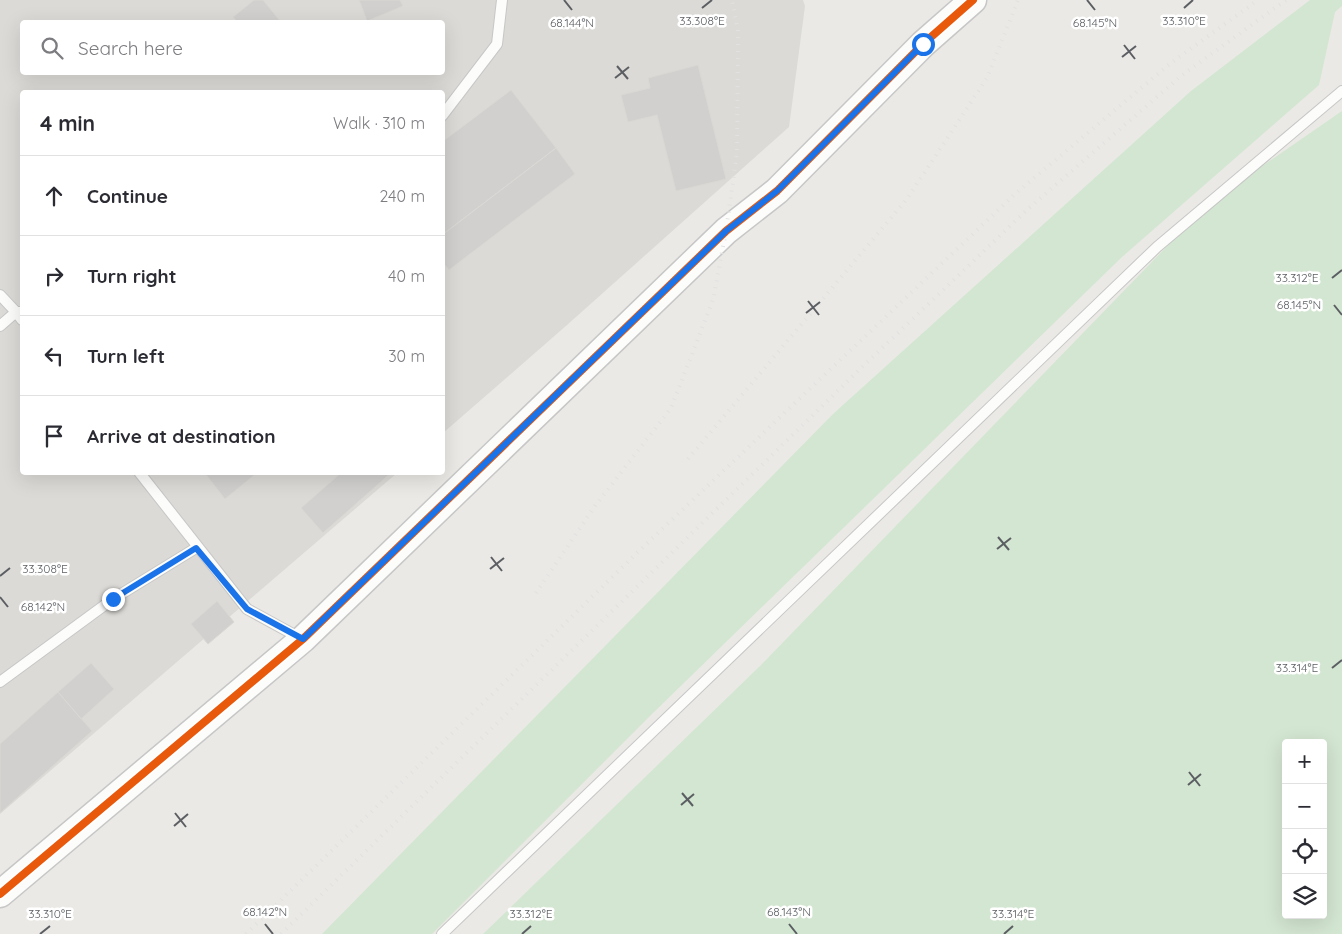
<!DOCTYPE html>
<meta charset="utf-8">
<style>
:root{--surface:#fff;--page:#f7f7f7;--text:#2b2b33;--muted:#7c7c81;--line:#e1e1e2}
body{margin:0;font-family:Quicksand,sans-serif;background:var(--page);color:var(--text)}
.controls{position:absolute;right:15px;bottom:15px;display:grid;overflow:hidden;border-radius:5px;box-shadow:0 5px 20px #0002}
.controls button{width:45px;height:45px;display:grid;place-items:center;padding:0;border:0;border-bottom:1px solid var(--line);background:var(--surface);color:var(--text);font:25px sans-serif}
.stop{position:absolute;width:15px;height:15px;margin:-11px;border:4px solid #1a73e8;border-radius:50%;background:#fff}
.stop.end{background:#1a73e8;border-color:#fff;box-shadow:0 1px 5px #0008}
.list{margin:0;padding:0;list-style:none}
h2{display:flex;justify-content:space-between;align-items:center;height:65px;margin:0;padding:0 20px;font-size:21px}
h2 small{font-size:16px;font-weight:400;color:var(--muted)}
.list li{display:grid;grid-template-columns:32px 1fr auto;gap:15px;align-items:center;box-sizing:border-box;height:80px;padding:0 20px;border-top:1px solid var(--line)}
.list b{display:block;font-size:19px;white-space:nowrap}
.list em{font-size:16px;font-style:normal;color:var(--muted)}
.icon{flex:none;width:28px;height:28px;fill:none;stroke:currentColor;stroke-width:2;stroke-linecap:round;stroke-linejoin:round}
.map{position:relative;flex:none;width:1342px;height:934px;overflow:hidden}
.search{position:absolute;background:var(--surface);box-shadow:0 5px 20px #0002;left:20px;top:20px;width:425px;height:55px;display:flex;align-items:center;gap:12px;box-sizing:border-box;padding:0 18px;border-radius:5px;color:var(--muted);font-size:19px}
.panel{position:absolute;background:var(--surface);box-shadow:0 5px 20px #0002;left:20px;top:90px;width:425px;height:385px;border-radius:5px}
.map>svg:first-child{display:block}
.industrial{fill:#dbdad6;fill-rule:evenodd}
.green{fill:#d3e6d1;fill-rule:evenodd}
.building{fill:#d1d0ce;stroke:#dad8d4}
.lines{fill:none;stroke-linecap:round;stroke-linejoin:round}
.service-casing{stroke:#c7c7c7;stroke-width:12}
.tertiary-casing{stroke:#c7c7c7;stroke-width:29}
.service{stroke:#fcfcfb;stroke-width:10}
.tertiary{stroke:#fcfcfb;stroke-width:26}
.rail{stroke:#e2e1e1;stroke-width:4;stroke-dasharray:1 6;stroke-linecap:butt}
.cycleway-casing{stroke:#fff;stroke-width:11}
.cycleway{stroke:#e8590c;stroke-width:8}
.route{stroke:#1a73e8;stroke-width:6}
.ticks{fill:none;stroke:#5b5e62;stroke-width:2}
.ticks-label{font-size:12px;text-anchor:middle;fill:#5b5e62;stroke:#fff;stroke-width:5;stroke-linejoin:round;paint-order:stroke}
</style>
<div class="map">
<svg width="1342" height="934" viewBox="0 0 1342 934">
<rect width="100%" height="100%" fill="#eae9e5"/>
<path class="industrial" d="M0,0h803l2,6 -16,121 -222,198 -124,108 -1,-341h-420v380l375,1 -397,341zM22,22h420v50h-420z"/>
<path class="green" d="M1310,0h32v6l-7,6 -16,73 -197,172 -470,457 -220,220h-110l511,-520 358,-323z
M1342,111v823h-859l277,-268 450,-464zM1286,743h37v172h-37z"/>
<path class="building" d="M254,0h9l18,22h-44l-4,-5z
M359,0h41l3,6 -36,15z
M698,65l28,114 -50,12 -19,-76 -29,7 -7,-27 29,-7 -2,-10z
M511,90l45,58 -114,87v-93z
M556,148l19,26 -126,96 -7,-9v-26z
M204,472h54l-33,27z
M342,472h50l-69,61 -22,-25z
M217,601l17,21 -26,22 -17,-20z
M91,663l23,26 -33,30 -23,-27z
M58,692l34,39 -92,82v-69z"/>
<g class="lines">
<g class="service-casing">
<path id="service" d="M442,116l55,-72 5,-44
M0,295l16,17h6
M0,326l16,-14 6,8
M139,472l108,137 55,30
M0,682l113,-83 83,-51
M442,934l715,-687 185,-156"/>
</g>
<g class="tertiary-casing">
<path id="tertiary" d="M0,894l303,-255 423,-408 51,-40 146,-147 50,-44"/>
</g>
<use href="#service" class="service"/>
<use href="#tertiary" class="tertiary"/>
<path class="rail" d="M688,459l219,-260 80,-121 31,-78
M536,593l59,-87 76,-98 42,-108 13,-69 11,-78 1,-123 -6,-30
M246,934l392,-382 377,-358 156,-131 87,-63
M281,934l574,-560 173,-165 153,-133 105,-76"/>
<g class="cycleway-casing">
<path id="cycleway" d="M0,894l303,-255 423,-408 51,-40 146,-147 50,-44"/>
</g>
<use href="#cycleway" class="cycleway"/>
</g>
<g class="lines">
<path class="route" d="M113,599l83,-51 51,61 56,30 423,-408 51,-40 146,-147"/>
</g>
<path class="ticks" d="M564,0l8,10M1087,0l8,10M702,8l10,-8M1184,8l9,-8M1124,45l11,14M1122,57l14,-11M617,66l11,13M615,78l14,-11M1332,278l10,-8M808,301l11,14M1334,305l8,10M806,313l14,-11M998,537l11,13M997,549l14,-11M491,557l11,14M490,569l14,-11M0,576l10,-8M0,597l8,10M1332,668l10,-8M1189,772l11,14M1188,785l13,-11M682,793l11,13M681,805l13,-11M175,813l11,14M174,826l14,-12M265,924l8,10M789,924l8,10M40,934l10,-8M522,934l9,-8M1004,934l9,-8"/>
<g class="ticks-label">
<text x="1184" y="25">33.310°E</text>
<text x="702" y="25">33.308°E</text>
<text x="572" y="27">68.144°N</text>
<text x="1095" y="27">68.145°N</text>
<text x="1297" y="282">33.312°E</text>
<text x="1299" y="309">68.145°N</text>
<text x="45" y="573">33.308°E</text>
<text x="43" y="611">68.142°N</text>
<text x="1297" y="672">33.314°E</text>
<text x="265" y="916">68.142°N</text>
<text x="789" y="916">68.143°N</text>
<text x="50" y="918">33.310°E</text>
<text x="531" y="918">33.312°E</text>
<text x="1013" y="918">33.314°E</text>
</g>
</svg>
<div class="controls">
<button>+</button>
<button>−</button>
<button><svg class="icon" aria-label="locate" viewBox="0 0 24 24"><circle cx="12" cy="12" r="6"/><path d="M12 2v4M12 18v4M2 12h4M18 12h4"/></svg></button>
<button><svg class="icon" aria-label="layers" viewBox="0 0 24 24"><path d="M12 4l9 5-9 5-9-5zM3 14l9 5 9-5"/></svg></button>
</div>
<div class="stop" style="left:923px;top:44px"></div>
<div class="stop end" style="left:113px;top:599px"></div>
<div class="search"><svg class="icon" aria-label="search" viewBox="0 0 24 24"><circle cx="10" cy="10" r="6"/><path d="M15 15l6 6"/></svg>Search here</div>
<section class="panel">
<h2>4 min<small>Walk · 310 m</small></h2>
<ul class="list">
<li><svg class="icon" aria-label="ahead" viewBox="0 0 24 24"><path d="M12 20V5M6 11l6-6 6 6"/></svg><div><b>Continue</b></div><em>240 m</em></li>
<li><svg class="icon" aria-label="right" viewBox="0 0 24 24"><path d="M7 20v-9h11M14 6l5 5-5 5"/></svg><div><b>Turn right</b></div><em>40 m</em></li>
<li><svg class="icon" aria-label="left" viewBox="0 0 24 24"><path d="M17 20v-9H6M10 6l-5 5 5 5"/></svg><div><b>Turn left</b></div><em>30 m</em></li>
<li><svg class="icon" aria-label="arrive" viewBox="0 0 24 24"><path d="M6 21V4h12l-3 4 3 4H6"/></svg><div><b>Arrive at destination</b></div></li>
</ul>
</section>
</div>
